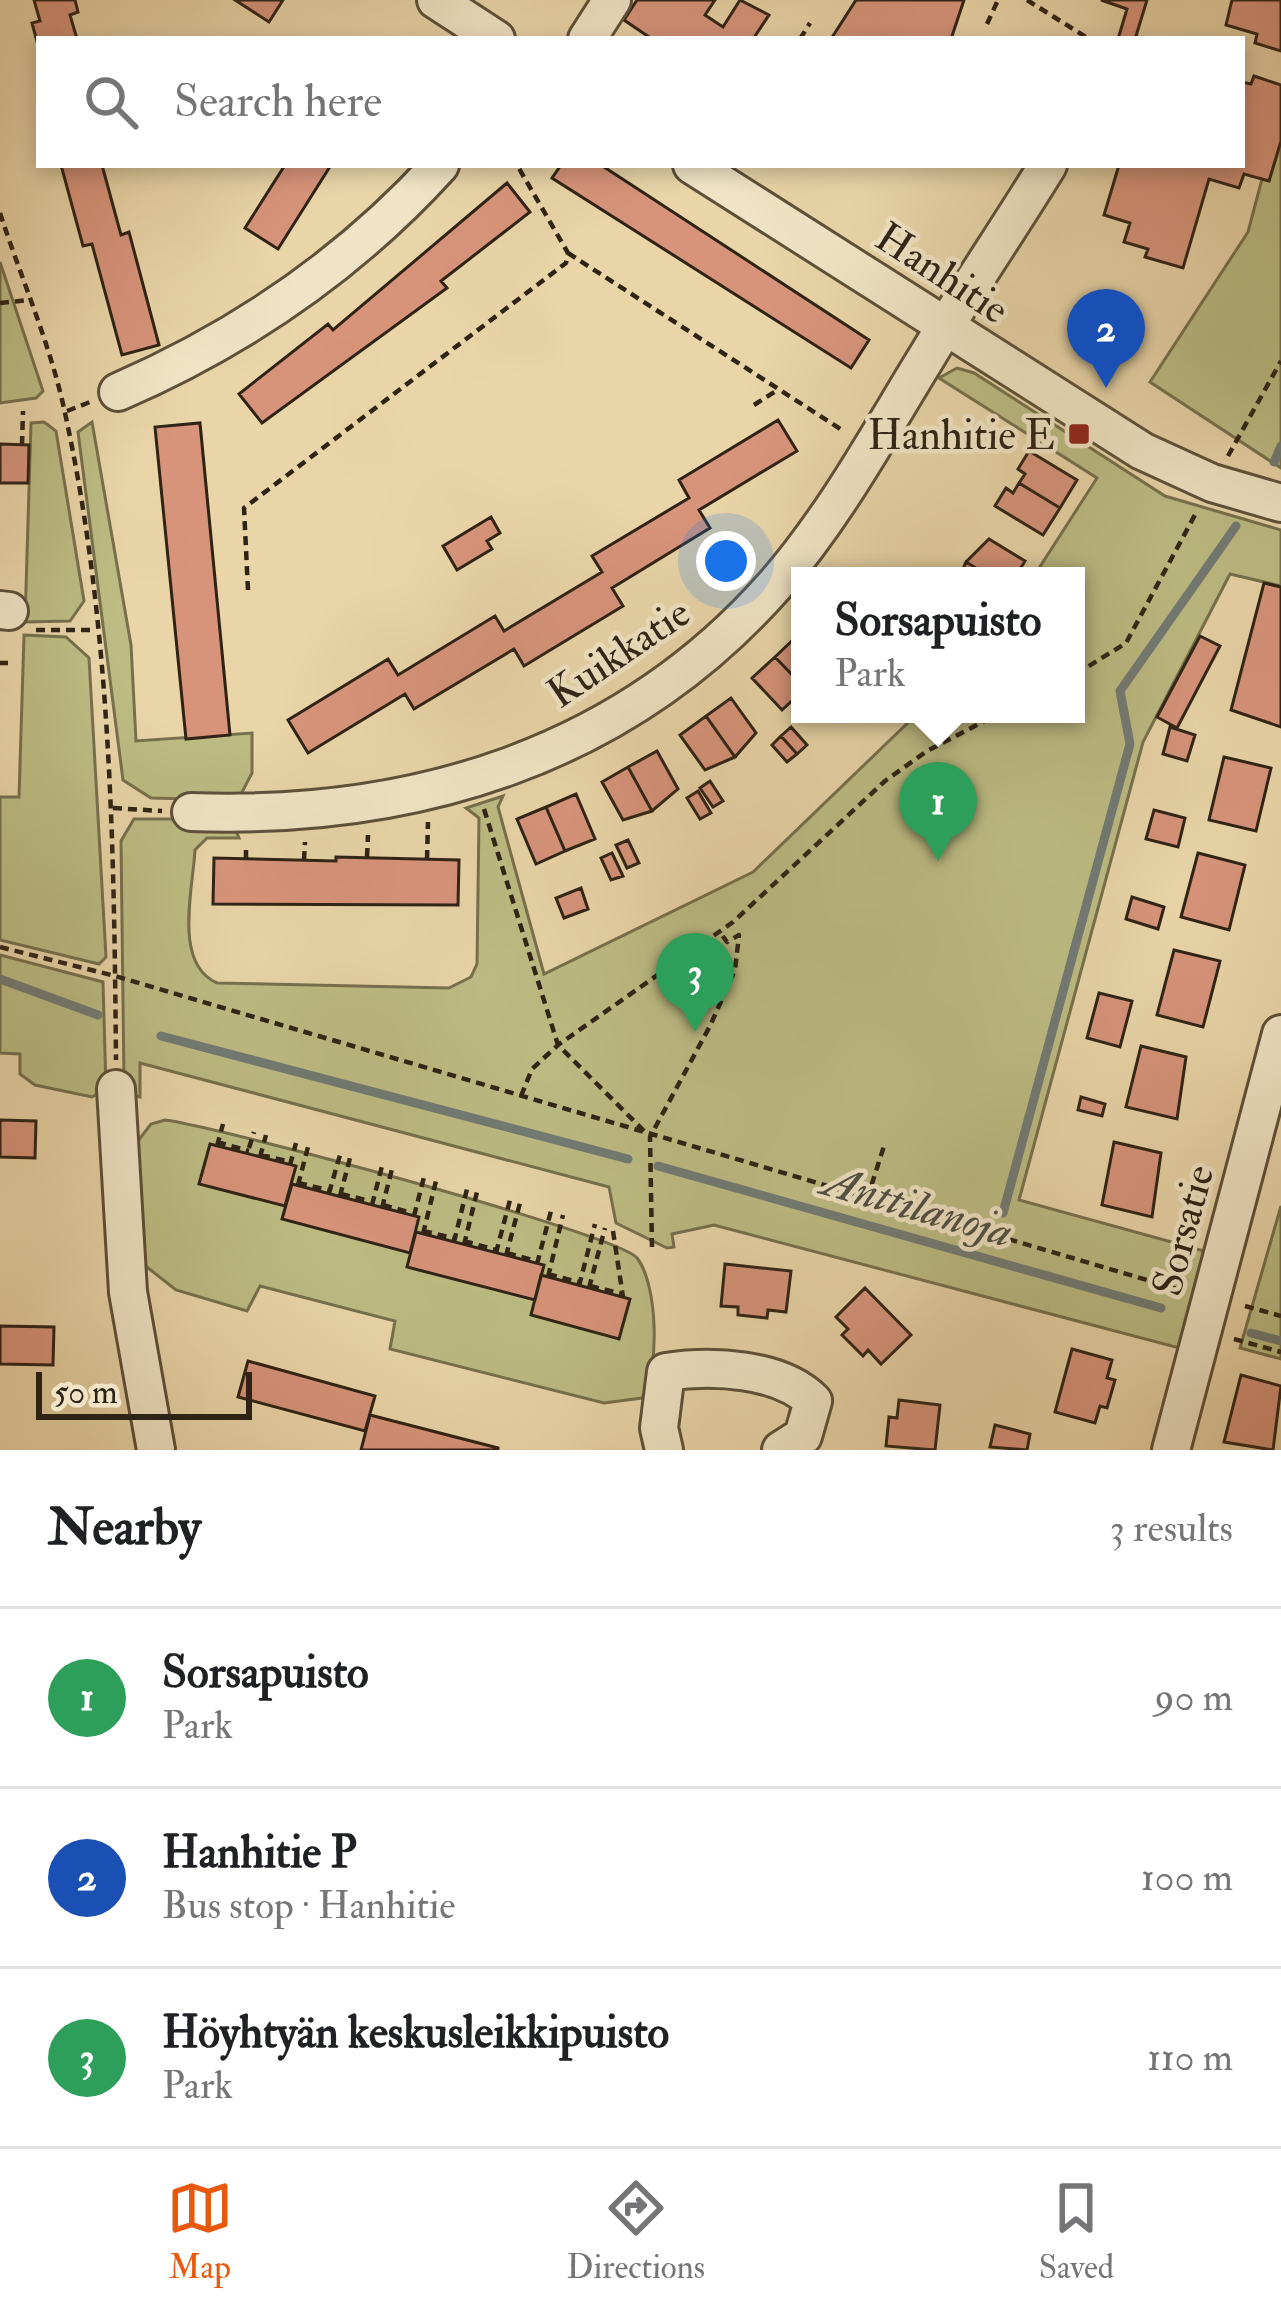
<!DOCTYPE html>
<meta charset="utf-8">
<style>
:root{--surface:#fff;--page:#f2f2f2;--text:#202124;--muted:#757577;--line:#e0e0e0;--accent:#ea580c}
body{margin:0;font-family:"IM FELL Double Pica",serif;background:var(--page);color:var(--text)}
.scale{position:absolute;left:36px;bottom:30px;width:216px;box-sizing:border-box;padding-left:12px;border:6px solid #2f2316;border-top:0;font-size:33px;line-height:42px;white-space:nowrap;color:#2f2316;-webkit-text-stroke:9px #f1e4c6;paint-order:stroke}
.you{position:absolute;left:726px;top:561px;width:42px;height:42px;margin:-30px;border:9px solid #fff;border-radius:50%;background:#1a73e8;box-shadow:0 0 0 18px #1a73e833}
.badge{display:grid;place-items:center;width:78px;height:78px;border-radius:50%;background:var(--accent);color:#fff;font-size:39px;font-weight:700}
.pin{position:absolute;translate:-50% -99px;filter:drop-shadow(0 3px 6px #0008)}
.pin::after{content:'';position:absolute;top:63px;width:42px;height:36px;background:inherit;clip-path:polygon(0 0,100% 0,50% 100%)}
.popup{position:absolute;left:791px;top:567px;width:294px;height:156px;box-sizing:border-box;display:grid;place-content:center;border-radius:0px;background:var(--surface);filter:drop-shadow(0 3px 9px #0005);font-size:39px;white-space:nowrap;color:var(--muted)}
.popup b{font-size:45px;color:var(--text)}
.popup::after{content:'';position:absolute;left:50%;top:100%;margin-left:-24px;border:24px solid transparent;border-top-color:var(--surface)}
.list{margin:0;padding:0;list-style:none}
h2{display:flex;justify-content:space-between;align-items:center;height:156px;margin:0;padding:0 48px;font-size:51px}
h2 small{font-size:39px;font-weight:400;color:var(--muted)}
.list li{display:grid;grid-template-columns:78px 1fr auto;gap:36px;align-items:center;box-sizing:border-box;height:180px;padding:0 48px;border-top:3px solid var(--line)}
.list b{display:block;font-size:45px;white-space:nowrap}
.list p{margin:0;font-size:39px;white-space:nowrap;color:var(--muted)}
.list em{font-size:39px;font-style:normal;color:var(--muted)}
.icon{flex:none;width:66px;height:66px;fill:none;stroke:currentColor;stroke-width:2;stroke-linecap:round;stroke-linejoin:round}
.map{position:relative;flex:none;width:1281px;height:1450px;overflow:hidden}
.search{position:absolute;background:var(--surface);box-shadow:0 6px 18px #0003;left:36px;right:36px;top:36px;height:132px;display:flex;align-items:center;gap:30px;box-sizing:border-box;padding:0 42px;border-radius:0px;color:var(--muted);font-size:45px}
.sheet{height:696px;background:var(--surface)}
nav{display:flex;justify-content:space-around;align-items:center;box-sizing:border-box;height:168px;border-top:3px solid var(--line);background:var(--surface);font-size:33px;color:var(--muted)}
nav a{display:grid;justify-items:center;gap:6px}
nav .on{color:var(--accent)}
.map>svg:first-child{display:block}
.green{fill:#bcbc83;stroke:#76704c;stroke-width:3}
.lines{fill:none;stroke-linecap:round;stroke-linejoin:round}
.stream{stroke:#717b75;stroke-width:9}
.building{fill:#d7947b;stroke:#2f2316;stroke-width:3}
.minor-casing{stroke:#5e503a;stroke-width:42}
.path{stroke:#2f2316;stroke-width:4.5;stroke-dasharray:9 6;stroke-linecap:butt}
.minor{stroke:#f1e4c6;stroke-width:36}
.poi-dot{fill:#8f2418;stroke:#f1e4c6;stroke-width:4.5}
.labels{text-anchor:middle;stroke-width:9;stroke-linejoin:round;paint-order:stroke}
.street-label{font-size:42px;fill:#2f2316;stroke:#f1e4c6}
.poi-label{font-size:42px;fill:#2f2316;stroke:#f1e4c6;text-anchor:end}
.water-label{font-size:45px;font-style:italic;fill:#504f45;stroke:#f1e4c6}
</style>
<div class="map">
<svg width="1281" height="1450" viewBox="0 0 1281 1450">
<rect width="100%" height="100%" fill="#e9d5a8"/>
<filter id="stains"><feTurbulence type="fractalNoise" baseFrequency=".00167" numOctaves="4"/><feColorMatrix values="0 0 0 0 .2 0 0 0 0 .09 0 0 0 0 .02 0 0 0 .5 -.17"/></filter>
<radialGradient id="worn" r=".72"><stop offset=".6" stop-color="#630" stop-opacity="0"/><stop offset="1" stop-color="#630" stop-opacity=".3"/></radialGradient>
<path class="green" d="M1281,141v327l-131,-86 98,-150 14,-53 7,2z
M0,262l43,129 -7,7 -36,5z
M957,368l17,5 191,123 116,34v56l-51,-12 -87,168 -124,458 189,52 -25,97 -469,-124 -42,9 2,13 -7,1 -51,-25 -7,-36 -469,-124v34l-8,-2 -8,-14 -3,-240 13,-22h97l8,19h-32l-12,12c-2,39 -22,114 22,133l232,5 22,-11 6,-13 2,-146 -13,-10 37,-12 -5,11 46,167 209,-102 164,-158h159v-138h-42l63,-98 -158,-100z
M44,422l12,9 28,170 -14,20 -45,1 6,-199z
M92,422l39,223 5,96 116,-8v40l-14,27 -87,-2 -28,-18 -45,-348z
M24,635l42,2 23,21 17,299 -7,7 -99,-24v-143h19z
M0,955l103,27 3,107 -14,8 -57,-12 -15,-11v-20l-20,-1z
M165,1120c51,6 453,114 472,138 21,26 23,113 5,140l-38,5 -214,-54 5,-28 -135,-35 -13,25 -71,-21 -33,-26 -9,-118 17,-22z
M1281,1206v153l-41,-11z"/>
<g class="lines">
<path class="stream" d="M1274,462l7,-16
M0,979l98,36
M161,1036l467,123
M658,1166l503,142
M1003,1213l127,-469 -10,-53 116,-165
M1251,1333l30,8"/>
</g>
<path class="building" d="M34,0h41l3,12 -8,3 7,24h-38v10l-7,-26 8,-2z
M235,0h48l-14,22z
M637,0h78l-10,15 18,12 17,-27 29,15 -16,24h-101l-28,-19z
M856,0h108l-13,39h-120z
M1101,0h46l-11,36 4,3h-22l9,-30z
M1232,0h49v51l-26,-8 2,-9 -31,-9z
M1254,76l27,9v56l-12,40 -25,-7 -5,14 -30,-9 -26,89 -38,-11 3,-8 -24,-7 6,-19 -26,-8 15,-50h123v-83l9,2z
M61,165h41l19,70 8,-3 30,113 -37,10 -30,-111 -9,2z
M285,165h46l-53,84 -33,-21z
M561,165h40l268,175 -18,28 -299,-190z
M507,183l23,29 -89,69 6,7 -185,135 -23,-29 89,-70 5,6z
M778,420l19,31 -98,59 11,18 -98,60 11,18 -99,60 -10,-17 -100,60 -9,-15 -97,59 -20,-33 100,-61 10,16 97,-59 9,15 98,-59 -10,-16 97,-58 -10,-18z
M200,423l30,312 -44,4 -31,-312z
M0,444l29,1 -1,38h-28z
M1029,451l48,29 -17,28 -41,-25 6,-9 -7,-5z
M1019,483l41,25 -17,27 -48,-29 11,-18 7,5z
M491,517l9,16 -13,8 5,8 -35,21 -14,-24z
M989,539l36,22 -9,15h-27l-23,-14z
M966,562l23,14h-29z
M1264,583l17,4v140l-50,-17z
M798,635l2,2v46l-25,-26z
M1200,636l20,10 -43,82 -20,-11z
M775,657l25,26v20l-6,-4 -12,11 -30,-32z
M731,698l25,35 -21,24 -29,-41z
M706,716l29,41 -30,13 -25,-35z
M791,727l16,18 -10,9 -16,-18z
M1170,727l25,8 -8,26 -24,-7z
M781,736l16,18 -10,8 -15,-17z
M657,751l21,38 -26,22 -24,-44z
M1224,757l47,11 -15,63 -47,-11z
M628,767l24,44 -29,9 -21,-38z
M710,781l13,20 -10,6 -13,-19z
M698,791l13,22 -11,6 -13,-21z
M576,794l19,45 -30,12 -19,-44z
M546,807l19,44 -29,13 -19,-45z
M1154,810l31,8 -7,29 -32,-8z
M628,840l11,23 -12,5 -11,-23z
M612,853l11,23 -12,4 -10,-22z
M1198,853l47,12 -16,65 -48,-13z
M336,857l123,3 -1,45 -245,-1 1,-46 122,3z
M581,888l7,21 -24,9 -8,-20z
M1132,897l32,10 -6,22 -32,-10z
M1174,950l46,11 -17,66 -46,-12z
M1099,993l33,8 -12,46 -33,-9z
M1141,1046l45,11 -9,62 -51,-12z
M1081,1097l24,7 -3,12 -24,-6z
M0,1120l36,1 -1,37 -35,-1z
M1114,1142l47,11 -9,64 -50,-12z
M210,1144l86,22 -11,40 -86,-22z
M292,1184l127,33 -9,36 -128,-34z
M416,1232l128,33 -9,35 -128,-33z
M725,1264l66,7 -5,41 -18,-2 -1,8 -29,-3v-8l-17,-1z
M541,1275l89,24 -11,40 -88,-24z
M865,1288l46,47 -30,29 -13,-14 -5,6 -21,-21 6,-6 -12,-12z
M0,1326l54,1 -1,38 -53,-1z
M1072,1349l40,11 -5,18 8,2 -8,28 -7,-2 -5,17 -40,-11z
M248,1361l127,35 -10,35 -127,-34z
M1241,1375l40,11 -8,64 -49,-8z
M899,1400l41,5 -5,45 -49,-4 3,-29 8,1z
M370,1415l128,33v2h-137z
M995,1425l35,9 -3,16 -37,-3z"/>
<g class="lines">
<g class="minor-casing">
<path id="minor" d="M436,0l60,39
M587,39l25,-39
M692,165l450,286 70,32 69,20
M118,392c122,-53 232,-128 322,-227
M0,610l9,1
M191,812c223,8 432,-55 583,-226 61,-70 104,-150 152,-228 39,-65 82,-128 122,-193
M116,1089l12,203 28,158
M664,1450l-5,-22 7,-56c46,-7 114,-4 147,29l-10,35 -22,14
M1171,1450l110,-416"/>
</g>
<path class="path" d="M1027,0l62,39
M987,24l11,-24
M800,39l10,-16
M0,213c21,65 51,133 65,200 46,211 49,432 51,647
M568,253l277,179
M0,303l28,-3
M754,405l22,-14
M67,411l23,-9
M22,445l1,-34
M1228,456l53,-95
M248,590l-4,-82 322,-245 2,-10 -51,-88
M36,630h60
M0,663h8
M1076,674l50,-31 70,-130
M113,808l49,3
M484,809l74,236 88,88
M367,857l1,-22
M246,859v-15
M427,859l1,-37
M304,860l1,-18
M0,947l115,29 1066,314
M521,1096l11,-27 26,-24 175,-123 152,-141 42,-30 71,-37
M217,1142l32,9
M217,1146l6,-22
M249,1148l5,-16
M261,1155l30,7
M260,1157l6,-22
M290,1165l6,-22
M298,1183l30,7
M298,1185l10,-38
M329,1193l11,-38
M341,1194l29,7
M340,1196l10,-38
M867,1199l18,-56
M372,1205l10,-39
M383,1205l29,8
M382,1208l10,-39
M414,1216l10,-39
M423,1231l30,7
M613,1231l10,66
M423,1234l13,-53
M464,1241l32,9
M454,1242l13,-53
M464,1245l13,-53
M652,1247l-2,-110 60,-111 25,-56 4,-35 -12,7 -8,-11
M496,1253l14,-53
M507,1253l29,8
M506,1256l14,-53
M537,1264l14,-53
M548,1274l30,8
M548,1277l15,-62
M579,1286l16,-62
M590,1286l33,8
M589,1288l16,-60
M1245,1306l36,10
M1234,1339l47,13"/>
<use href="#minor" class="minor"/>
</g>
<rect class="poi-dot" x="1067" y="422" width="24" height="24" rx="6"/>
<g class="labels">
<g class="street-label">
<text transform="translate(943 272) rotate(33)" y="15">Hanhitie</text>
<text transform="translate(618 652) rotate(-34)" y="15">Kuikkatie</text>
<text transform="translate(1182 1230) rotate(-75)" y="15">Sorsatie</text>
</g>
<g class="poi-label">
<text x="1055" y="449">Hanhitie E</text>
</g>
<g class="water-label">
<text transform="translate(918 1205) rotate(16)" y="16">Anttilanoja</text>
</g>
</g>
<rect width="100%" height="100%" filter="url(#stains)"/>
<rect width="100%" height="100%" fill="url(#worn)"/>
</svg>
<div class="scale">50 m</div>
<div class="you"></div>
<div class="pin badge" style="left:938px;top:861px;background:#2e9e5b">1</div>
<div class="popup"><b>Sorsapuisto</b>Park</div>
<div class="pin badge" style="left:1106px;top:388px;background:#1a4fb4">2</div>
<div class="pin badge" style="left:695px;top:1032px;background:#2e9e5b">3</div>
<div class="search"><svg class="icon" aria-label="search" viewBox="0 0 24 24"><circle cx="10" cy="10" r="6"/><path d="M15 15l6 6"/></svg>Search here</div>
</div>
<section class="sheet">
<h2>Nearby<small>3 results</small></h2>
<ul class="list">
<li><span class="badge" style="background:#2e9e5b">1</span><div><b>Sorsapuisto</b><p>Park</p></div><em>90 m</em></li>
<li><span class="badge" style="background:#1a4fb4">2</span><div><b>Hanhitie P</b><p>Bus stop · Hanhitie</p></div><em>100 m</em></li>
<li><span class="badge" style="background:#2e9e5b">3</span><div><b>Höyhtyän keskusleikkipuisto</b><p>Park</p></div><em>110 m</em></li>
</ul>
</section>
<nav>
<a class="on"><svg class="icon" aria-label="map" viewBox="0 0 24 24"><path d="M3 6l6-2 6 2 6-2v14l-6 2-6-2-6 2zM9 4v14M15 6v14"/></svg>Map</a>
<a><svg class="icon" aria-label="directions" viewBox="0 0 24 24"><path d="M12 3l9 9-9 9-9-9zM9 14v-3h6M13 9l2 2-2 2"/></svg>Directions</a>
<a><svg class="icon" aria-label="saved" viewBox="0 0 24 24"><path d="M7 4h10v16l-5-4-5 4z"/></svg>Saved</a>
</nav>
